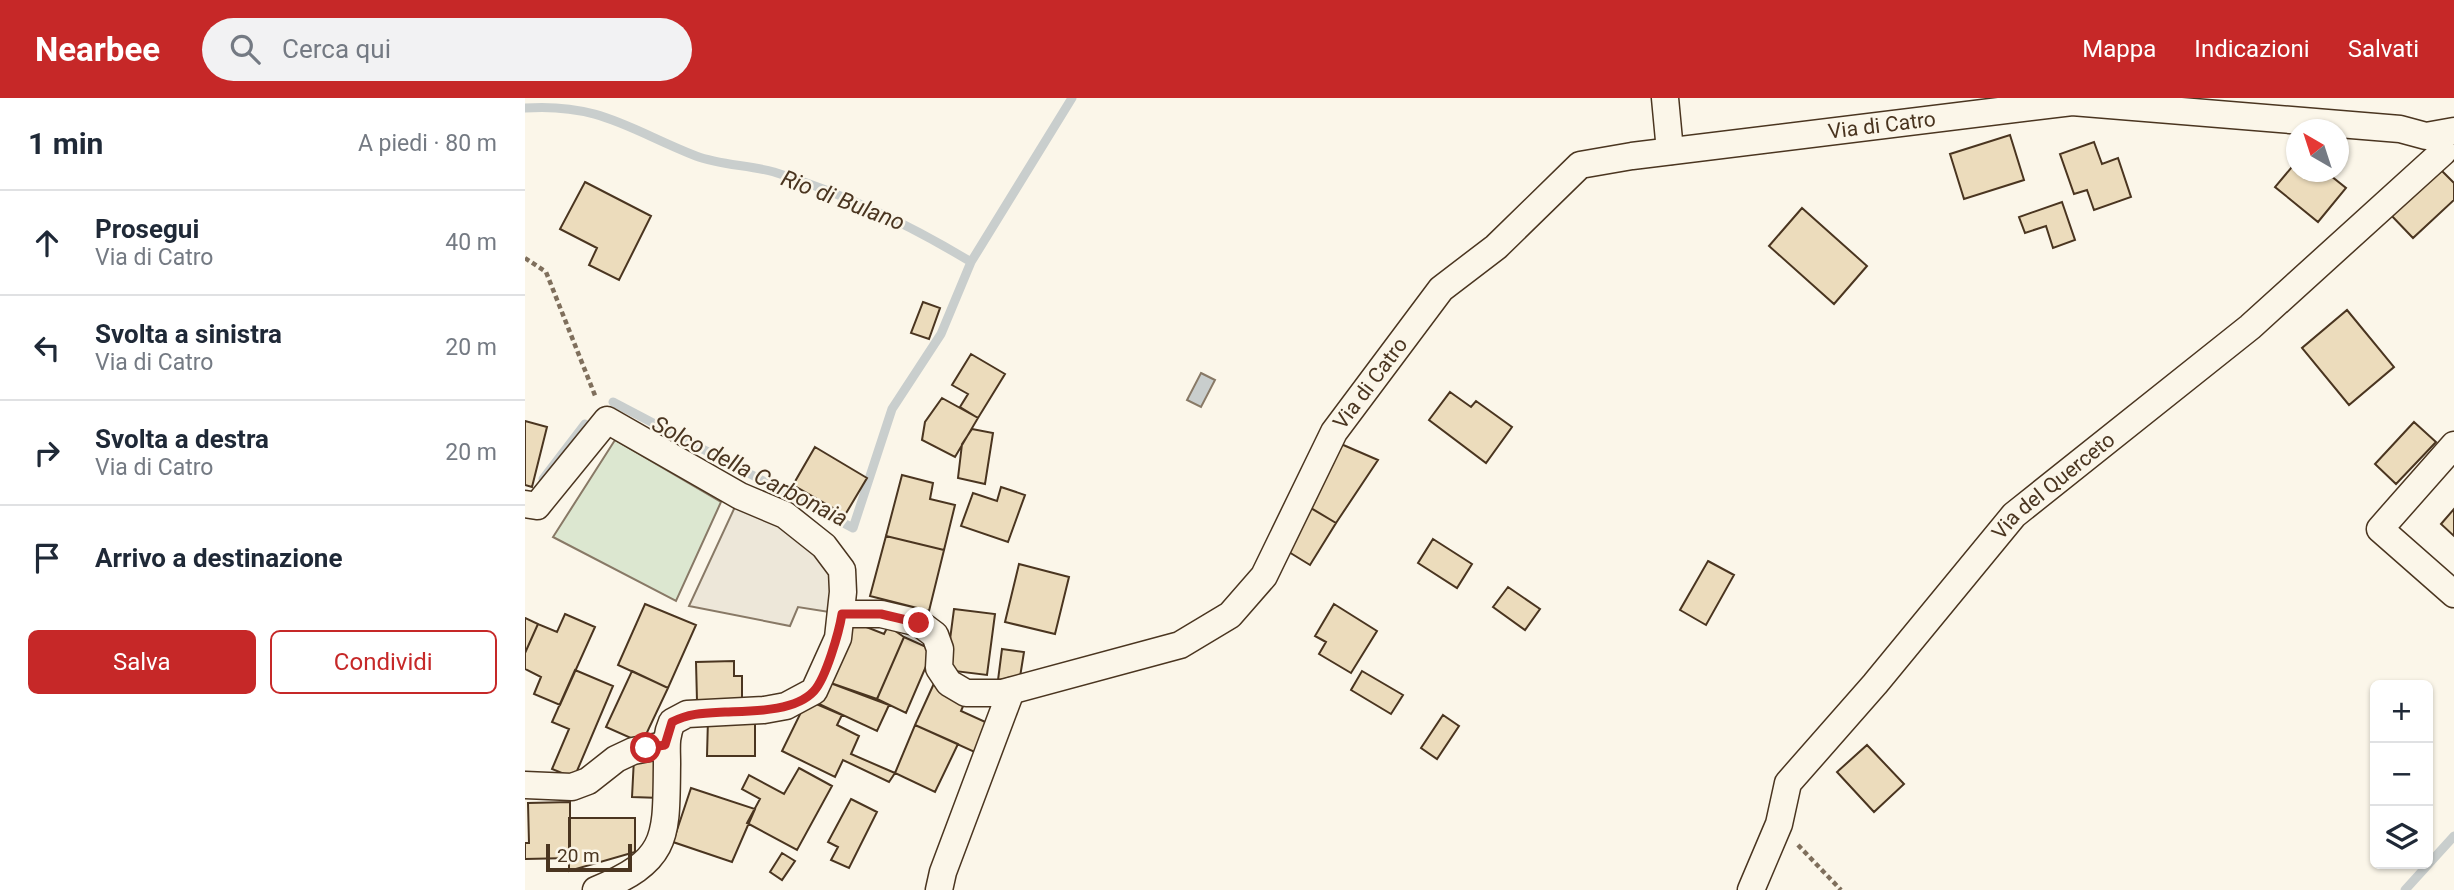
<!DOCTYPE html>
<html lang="it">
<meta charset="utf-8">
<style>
:root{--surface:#fff;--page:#f2f2f3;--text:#1f2937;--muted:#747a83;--line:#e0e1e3;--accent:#c62828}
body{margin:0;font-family:Roboto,sans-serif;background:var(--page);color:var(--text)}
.controls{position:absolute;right:21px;bottom:21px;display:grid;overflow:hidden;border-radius:10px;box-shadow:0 2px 5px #0004}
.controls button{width:63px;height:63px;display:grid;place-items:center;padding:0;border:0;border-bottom:2px solid var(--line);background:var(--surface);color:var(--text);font:35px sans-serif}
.compass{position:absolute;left:1761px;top:21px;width:63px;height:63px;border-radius:50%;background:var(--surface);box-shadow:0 2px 5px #0004;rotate:321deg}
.scale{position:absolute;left:21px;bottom:18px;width:86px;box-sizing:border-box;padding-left:7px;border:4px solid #4a3520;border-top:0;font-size:19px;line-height:24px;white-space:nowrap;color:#4a3520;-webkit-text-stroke:5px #fbf6e9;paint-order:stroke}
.stop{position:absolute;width:21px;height:21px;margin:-16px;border:5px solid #c62828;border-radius:50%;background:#fff}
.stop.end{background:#c62828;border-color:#fff;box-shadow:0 2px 7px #0008}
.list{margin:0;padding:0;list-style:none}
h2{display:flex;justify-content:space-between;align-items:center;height:91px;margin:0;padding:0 28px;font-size:30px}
h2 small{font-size:23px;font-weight:400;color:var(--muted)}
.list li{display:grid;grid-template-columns:46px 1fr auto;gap:21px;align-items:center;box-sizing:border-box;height:105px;padding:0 28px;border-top:2px solid var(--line)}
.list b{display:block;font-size:26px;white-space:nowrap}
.list p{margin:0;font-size:23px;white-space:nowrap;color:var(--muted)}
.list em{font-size:23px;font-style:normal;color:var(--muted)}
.actions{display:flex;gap:14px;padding:21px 28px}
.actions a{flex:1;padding:16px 0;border:2px solid var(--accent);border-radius:10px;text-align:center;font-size:24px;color:var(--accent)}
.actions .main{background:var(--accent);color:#fff}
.icon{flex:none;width:38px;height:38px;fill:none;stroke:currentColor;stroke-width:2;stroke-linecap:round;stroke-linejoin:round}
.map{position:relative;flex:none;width:1929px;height:792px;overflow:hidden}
header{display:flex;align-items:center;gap:42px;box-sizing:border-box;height:98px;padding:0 35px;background:var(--accent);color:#fff}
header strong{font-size:33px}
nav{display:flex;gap:38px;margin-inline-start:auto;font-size:24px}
.search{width:490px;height:63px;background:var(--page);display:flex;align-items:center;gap:18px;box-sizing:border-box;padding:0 24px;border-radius:38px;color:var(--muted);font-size:26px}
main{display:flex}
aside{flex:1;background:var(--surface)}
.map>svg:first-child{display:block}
.green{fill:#dce7d0;stroke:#887966;stroke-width:2}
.parking{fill:#ede7d9;stroke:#887966;stroke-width:2}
.water{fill:#c9cecd;stroke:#887966;stroke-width:2}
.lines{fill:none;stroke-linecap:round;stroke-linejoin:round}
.stream{stroke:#c9cecd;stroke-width:9}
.building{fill:#ecdcbc;stroke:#4a3520;stroke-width:2}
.minor-casing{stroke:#4a3520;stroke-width:29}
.path{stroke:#7f6f5c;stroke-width:4.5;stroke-dasharray:5 3.5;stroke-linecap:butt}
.minor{stroke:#fbf6e9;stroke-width:26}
.route{stroke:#c62828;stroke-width:9}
.labels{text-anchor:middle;stroke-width:5;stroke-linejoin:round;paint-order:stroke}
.street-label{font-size:21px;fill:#4a3520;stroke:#fbf6e9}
.water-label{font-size:23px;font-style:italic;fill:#4a3520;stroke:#fbf6e9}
</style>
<header>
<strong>Nearbee</strong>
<div class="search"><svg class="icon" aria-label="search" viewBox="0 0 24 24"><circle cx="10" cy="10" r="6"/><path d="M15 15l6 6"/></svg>Cerca qui</div>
<nav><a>Mappa</a><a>Indicazioni</a><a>Salvati</a></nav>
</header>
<main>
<aside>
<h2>1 min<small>A piedi · 80 m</small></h2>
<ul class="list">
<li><svg class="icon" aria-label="ahead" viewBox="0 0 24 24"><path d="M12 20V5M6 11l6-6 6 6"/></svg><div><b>Prosegui</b><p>Via di Catro</p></div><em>40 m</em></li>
<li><svg class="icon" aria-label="left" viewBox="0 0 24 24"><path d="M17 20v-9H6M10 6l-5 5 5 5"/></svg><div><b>Svolta a sinistra</b><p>Via di Catro</p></div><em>20 m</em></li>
<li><svg class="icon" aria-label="right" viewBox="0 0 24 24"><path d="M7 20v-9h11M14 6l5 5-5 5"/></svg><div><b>Svolta a destra</b><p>Via di Catro</p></div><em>20 m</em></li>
<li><svg class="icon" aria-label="arrive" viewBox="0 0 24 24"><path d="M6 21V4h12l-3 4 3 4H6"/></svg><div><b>Arrivo a destinazione</b></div></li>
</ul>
<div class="actions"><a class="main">Salva</a><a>Condividi</a></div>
</aside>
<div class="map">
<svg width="1929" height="792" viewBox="0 0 1929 792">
<rect width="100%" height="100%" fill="#fbf6e9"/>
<path class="green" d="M90,342l106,62 -45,99 -123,-64z"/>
<path class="parking" d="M215,398l84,50 18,68 -44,-7 -8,19 -101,-20z"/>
<path class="water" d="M676,275l14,7 -14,27 -14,-7z"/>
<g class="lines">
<path class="stream" d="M0,10c75,-5 105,22 171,48 23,9 53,9 78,16 71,22 133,51 197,90
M88,304l240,126 39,-119 49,-75 30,-72 101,-164
M18,381l42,-55
M1880,792l49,-54"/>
</g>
<path class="building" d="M1485,37l14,45 -60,19 -14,-45z
M1569,44l8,22 16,-6 13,39 -37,13 -7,-20 -13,4 -14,-40z
M1772,63v11h29l20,16 -28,34 -43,-35z
M1913,69l16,16v17l-41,38 -24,-25z
M60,84l66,34 -32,64 -30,-15 8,-17 -37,-19z
M1537,104l13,38 -22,8 -7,-22 -21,7 -6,-16z
M1277,110l65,58 -33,38 -65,-58z
M398,204l17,6 -11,31 -18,-6z
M1822,212l47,57 -45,38 -47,-57z
M446,256l34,20 -27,44 -18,-11 8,-13 -16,-9z
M925,294l21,15 5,-6 36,26 -26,36 -57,-43z
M417,300l36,20 -23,39 -33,-17 3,-18z
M0,323l22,6 -15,60 -7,-2z
M1889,324l22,20 -40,42 -21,-20z
M447,331l21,4 -8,51 -27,-6 4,-34z
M816,346l37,16 -42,63 -25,-15z
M290,349l52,31 -22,37 -52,-30z
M377,377l31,8 -3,16 25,6 -11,45 -58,-14z
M476,389l24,8 -17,47 -47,-16 12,-33 24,8z
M784,409l27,16 -26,42 -26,-16z
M1929,411v27l-13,-12z
M361,438l58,14 -15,61 -59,-15z
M908,441l39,25 -15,24 -39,-25z
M1183,463l26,14 -28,50 -26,-15z
M494,466l50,13 -14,57 -50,-12z
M983,489l32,22 -15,21 -32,-23z
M120,506l51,21 -28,63 -50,-23z
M809,506l43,27 -26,42 -32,-19 7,-12 -11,-6z
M429,511l41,5 -8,61 -41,-5z
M40,516l30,13 -35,78 -26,-11 7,-17 -16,-8v-16l13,-29 19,8z
M0,520l13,6 -13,29z
M326,523l33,13 4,-8 16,11 -27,62 -52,-18z
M379,539l29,13 -27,63 -29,-14z
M477,551l22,3 -4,25 -22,3z
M209,563v15h8v25h-45l-1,-39z
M50,572l38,16 -39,92 -22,-9 17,-40 -17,-7z
M107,573l36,17 -26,55 -36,-16z
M837,573l41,24 -12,19 -40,-24z
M411,581l28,25 -3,7 31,14 -13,29 -64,-29z
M300,583l64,24 -12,26 -58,-27z
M282,602l35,15 -5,10 22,11 -8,18 44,19 -6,9 -46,-22 -8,17 -53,-26z
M918,617l16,11 -22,33 -16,-11z
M183,621h47v37h-48z
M390,627l43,19 -23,48 -40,-19z
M1342,647l37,39 -30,28 -37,-40z
M109,660l29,2 -2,38 -29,-1z
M274,670l33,18 -35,64 -50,-27 13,-24 -18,-10 7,-14 35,19z
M166,690l64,21 -23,53 -59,-20z
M326,701l26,13 -28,56 -18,-8 7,-13 -10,-5z
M45,704v56l-45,1v-16h4l-1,-40z
M44,720h66v34l-66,19z
M257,755l13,8 -13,19 -12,-8z"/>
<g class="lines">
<g class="minor-casing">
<g id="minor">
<path d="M1140,0l5,53"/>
<path d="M1929,347l-74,84 74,65"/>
<path d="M0,406l12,2 70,-86 133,76 45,19 39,31 18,24 1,22 -5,46 -24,53 -28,15 -22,4 -77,4 -15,8c-7,16 -5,25 -5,42 -1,73 3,96 -71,126"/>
<path id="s1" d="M317,516h39l38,9 16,12 5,14 -1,19 10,15 17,10h36l178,-48 50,-30 34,-39 70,-144 107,-143 55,-42 84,-82 52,-9 440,-54 328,27 26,7 28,-5"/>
<path d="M0,687l47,2 16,-6 28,-22 17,-8 32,-6"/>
<path d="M414,792l4,-18 68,-181"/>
<path id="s2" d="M1226,792l28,-66 9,-41 87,-99 139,-169 236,-188 193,-175"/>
</g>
</g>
<path class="path" d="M0,160l21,14 50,126
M1273,747l43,45"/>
<use href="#minor" class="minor"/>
</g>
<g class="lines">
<path class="route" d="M121,650l19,-3 7,-23c17,-9 33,-9 53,-10 26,-1 70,0 89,-21 12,-13 25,-59 28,-77h39l38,9"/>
</g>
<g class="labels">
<g class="street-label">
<text dy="7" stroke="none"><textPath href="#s1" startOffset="1330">Via di Catro</textPath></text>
<text dy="7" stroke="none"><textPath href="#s1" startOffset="721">Via di Catro</textPath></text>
<text dy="7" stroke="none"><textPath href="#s2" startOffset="513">Via del Querceto</textPath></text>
</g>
<g class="water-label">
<text transform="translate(318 102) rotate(21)" y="8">Rio di Bulano</text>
<text transform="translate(225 373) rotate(27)" y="8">Solco della Carbonaia</text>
</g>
</g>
</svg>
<div class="controls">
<button>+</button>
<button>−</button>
<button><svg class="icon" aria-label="layers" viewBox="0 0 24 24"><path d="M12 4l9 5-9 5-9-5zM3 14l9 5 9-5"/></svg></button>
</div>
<svg class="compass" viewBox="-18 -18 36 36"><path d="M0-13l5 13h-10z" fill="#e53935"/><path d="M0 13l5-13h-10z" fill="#747a83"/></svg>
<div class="scale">20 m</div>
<div class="stop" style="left:121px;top:650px"></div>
<div class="stop end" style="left:394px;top:525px"></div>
</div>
</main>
